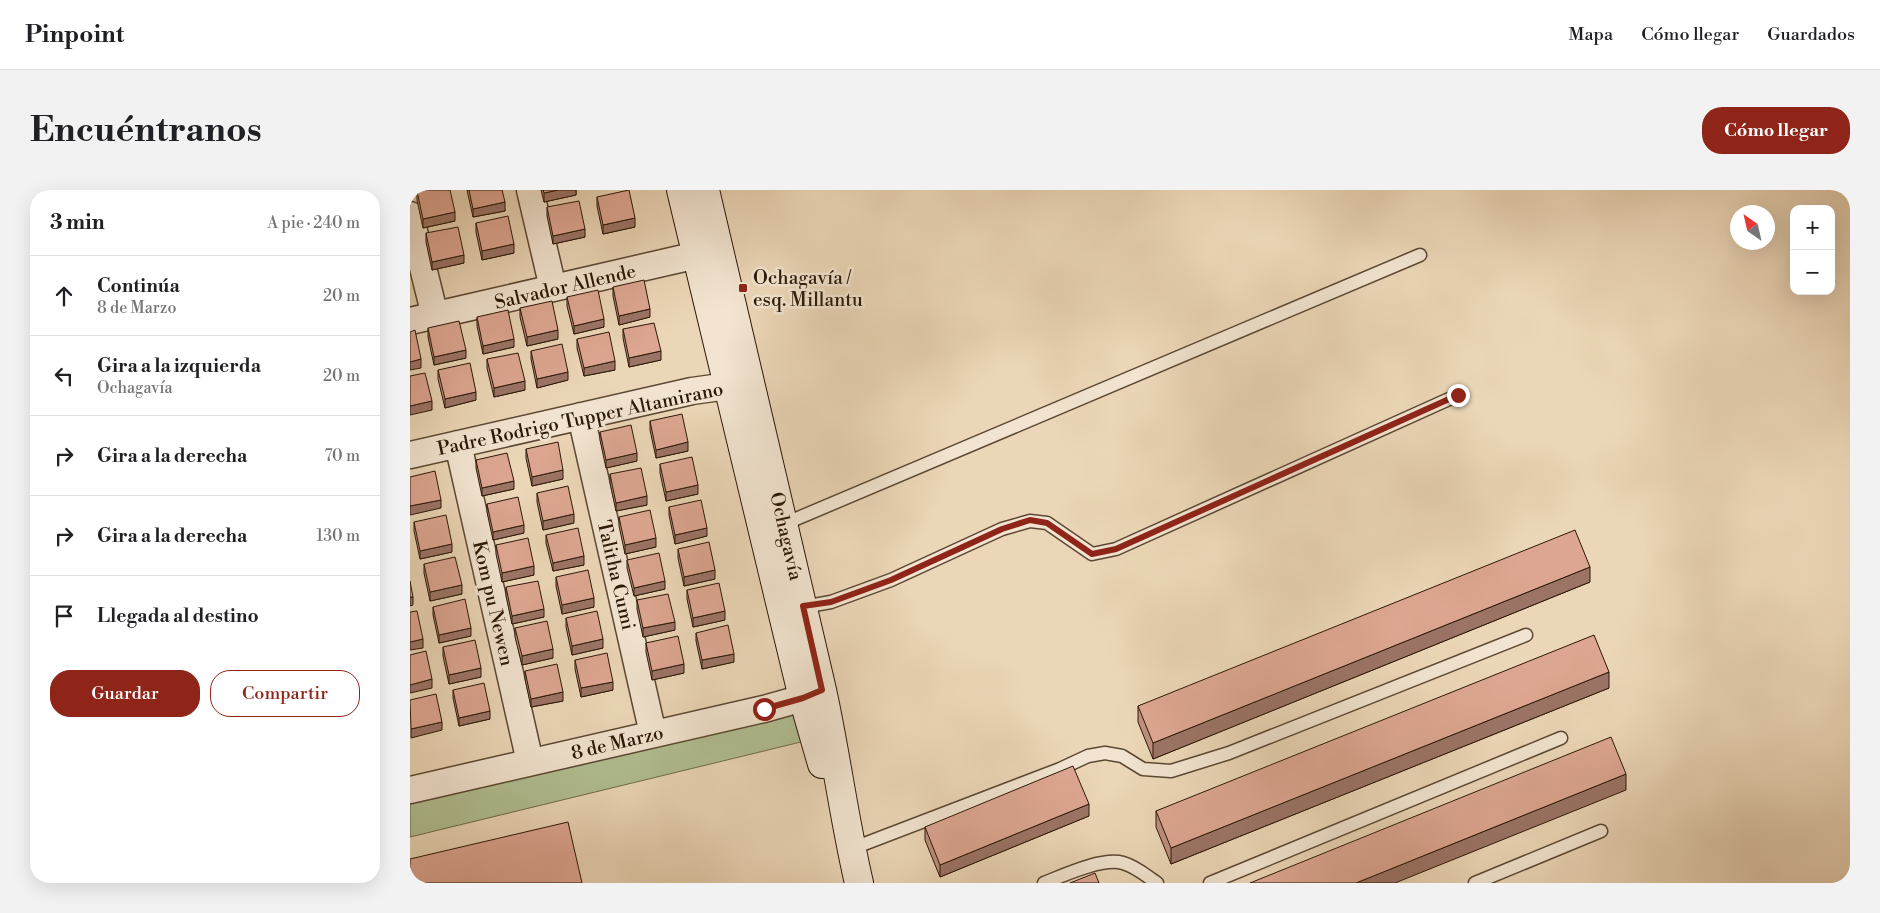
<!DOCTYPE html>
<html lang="es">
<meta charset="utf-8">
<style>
:root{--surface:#fff;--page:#f2f2f2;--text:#202124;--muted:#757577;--line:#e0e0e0;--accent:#8f2418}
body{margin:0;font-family:"Libre Bodoni",serif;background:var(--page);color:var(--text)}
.controls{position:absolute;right:15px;top:15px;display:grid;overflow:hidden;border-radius:10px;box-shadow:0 5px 20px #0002}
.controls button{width:45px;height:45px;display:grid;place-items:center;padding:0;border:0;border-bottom:1px solid var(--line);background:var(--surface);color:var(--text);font:25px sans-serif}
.compass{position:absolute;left:1320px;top:15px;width:45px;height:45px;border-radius:50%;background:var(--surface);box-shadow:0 5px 20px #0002;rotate:326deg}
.stop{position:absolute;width:15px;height:15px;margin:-11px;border:4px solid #8f2418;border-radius:50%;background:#fff}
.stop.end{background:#8f2418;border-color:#fff;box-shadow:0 1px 5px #0008}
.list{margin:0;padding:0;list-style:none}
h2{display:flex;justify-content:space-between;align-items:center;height:65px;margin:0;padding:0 20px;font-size:21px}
h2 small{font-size:16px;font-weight:400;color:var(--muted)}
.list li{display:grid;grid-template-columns:32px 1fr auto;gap:15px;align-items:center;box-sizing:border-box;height:80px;padding:0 20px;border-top:1px solid var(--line)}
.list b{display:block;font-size:19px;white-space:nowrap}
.list p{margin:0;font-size:16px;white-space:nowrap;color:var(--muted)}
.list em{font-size:16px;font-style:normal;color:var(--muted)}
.actions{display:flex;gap:10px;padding:15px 20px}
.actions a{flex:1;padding:11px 0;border:1px solid var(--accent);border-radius:20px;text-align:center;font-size:18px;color:var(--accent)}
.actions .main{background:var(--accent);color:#fff}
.icon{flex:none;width:28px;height:28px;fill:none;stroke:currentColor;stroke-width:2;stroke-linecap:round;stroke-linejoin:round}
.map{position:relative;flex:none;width:1440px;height:693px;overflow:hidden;border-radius:20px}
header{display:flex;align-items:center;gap:30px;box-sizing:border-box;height:70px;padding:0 25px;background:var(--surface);border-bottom:1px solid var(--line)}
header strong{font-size:24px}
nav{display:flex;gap:28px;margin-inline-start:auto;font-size:18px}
.intro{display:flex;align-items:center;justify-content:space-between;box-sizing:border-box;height:120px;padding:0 30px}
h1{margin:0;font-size:35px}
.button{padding:12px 22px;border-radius:20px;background:var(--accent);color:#fff;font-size:18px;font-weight:700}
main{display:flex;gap:30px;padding:0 30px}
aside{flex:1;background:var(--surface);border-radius:20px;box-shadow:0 5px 20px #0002}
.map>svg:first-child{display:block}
.green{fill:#b1bf93;stroke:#6e6c4d}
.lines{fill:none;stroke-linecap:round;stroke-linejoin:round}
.service-casing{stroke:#5c4833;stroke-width:15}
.minor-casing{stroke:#5c4833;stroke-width:29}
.secondary-casing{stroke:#2c1807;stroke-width:30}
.service{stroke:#f2e4d0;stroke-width:12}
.minor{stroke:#f2e4d0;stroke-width:26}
.secondary{stroke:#f2e4d0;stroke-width:28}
.wall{fill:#be8f7e;stroke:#2c1807}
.shaded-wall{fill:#9b7466;stroke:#2c1807}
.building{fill:#dda692;stroke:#2c1807}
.route{stroke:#8f2418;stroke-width:6}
.poi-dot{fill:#8f2418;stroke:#f2e4d0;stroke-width:2}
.labels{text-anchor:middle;stroke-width:5;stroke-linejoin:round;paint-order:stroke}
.poi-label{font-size:19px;fill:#2c1807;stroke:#f2e4d0;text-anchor:start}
.street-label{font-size:19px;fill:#2c1807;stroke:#f2e4d0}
</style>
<header>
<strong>Pinpoint</strong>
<nav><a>Mapa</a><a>Cómo llegar</a><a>Guardados</a></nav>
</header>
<div class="intro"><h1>Encuéntranos</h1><a class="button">Cómo llegar</a></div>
<main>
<aside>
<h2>3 min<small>A pie · 240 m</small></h2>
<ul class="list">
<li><svg class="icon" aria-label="ahead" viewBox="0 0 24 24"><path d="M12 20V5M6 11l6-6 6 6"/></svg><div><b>Continúa</b><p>8 de Marzo</p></div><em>20 m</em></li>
<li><svg class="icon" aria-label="left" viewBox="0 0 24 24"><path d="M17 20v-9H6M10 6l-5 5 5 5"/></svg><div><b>Gira a la izquierda</b><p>Ochagavía</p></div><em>20 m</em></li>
<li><svg class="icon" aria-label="right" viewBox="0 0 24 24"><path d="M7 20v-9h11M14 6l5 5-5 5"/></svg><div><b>Gira a la derecha</b></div><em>70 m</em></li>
<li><svg class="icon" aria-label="right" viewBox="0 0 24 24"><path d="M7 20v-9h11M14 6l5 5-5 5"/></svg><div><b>Gira a la derecha</b></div><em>130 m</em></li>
<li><svg class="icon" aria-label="arrive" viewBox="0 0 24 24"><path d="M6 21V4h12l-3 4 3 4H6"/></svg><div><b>Llegada al destino</b></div></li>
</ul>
<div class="actions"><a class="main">Guardar</a><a>Compartir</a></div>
</aside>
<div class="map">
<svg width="1440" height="693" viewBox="0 0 1440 693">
<rect width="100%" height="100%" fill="#ebd6b7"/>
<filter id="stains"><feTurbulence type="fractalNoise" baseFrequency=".004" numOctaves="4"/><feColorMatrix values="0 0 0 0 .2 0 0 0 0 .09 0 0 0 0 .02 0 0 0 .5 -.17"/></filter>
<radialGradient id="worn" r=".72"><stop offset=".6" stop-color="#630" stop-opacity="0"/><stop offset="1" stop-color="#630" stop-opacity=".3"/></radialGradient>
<path class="green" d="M387,519l8,32 -395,96v-35z"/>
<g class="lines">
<g class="service-casing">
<path id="service" d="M374,334l636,-269
M393,417l28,-5 60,-22 111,-51 28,-8 17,2 45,31 24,-5 342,-154
M441,659l209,-80 28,-13 17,-3 17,3 21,13 28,2 58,-18 297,-118
M634,693c20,-8 59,-26 79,-20 14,4 23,13 34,20
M800,693l351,-145
M1065,693l126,-52"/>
</g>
<g class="minor-casing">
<path id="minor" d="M120,0l23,98
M0,25l25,101
M0,131l309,-71
M171,226l72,318
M48,254l72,318
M0,265l282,-64 36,-5 21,-5
M0,600l354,-81 39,-11 19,-8"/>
</g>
<g class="secondary-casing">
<path id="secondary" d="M271,0l122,508 19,66
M295,0l117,500c14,64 22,129 37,193"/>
</g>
<use href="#service" class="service"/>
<use href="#minor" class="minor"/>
<use href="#secondary" class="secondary"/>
</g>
<path class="wall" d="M57,0h35l3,21 -32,6z
M131,0h35v5l-32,7z
M7,1l38,30 -32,7 -6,-28z
M187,7l38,30 -32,7 -6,-28z
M137,17l38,30 -32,7 -6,-28z
M66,33l38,30 -32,7 -6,-28z
M16,43l38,30 -32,7 -6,-28z
M203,97l37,30 -31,8 -6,-29z
M157,107l37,30 -30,7 -7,-28z
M110,118l38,31 -31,7 -7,-29z
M67,127l37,30 -31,7 -6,-28z
M18,138l38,30 -32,7 -6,-28z
M213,139l38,31 -32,7 -6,-29z
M167,149l38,31 -31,6 -7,-28z
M121,161l37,29 -31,8 -6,-29z
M77,169l38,31 -31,7 -7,-29z
M28,180l38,30 -31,8 -7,-29z
M240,231l38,30 -32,7 -6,-28z
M190,242l37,29 -31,7 -6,-28z
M116,259l37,30 -31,7 -6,-28z
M66,270l38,29 -32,7 -6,-28z
M250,274l38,30 -32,7 -6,-28z
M200,284l37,31 -31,6 -6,-28z
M127,303l37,30 -31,7 -6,-28z
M77,314l37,29 -31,7 -6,-28z
M259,317l38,29 -32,8 -6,-29z
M209,327l37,30 -31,7 -6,-28z
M4,332l38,30 -32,7 -6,-28z
M136,345l38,30 -31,6 -7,-28z
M86,355l38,30 -32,7 -6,-28z
M268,359l37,30 -31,7 -6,-28z
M217,370l38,29 -31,7 -7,-28z
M14,374l38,30 -32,7 -6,-28z
M146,387l38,30 -32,7 -6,-28z
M1180,392l-437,177 -15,-37v-16z
M96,397l38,30 -32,7 -6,-28z
M277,400l38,30 -32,7 -6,-28z
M227,410l38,30 -32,7 -6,-28z
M23,417l38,29 -32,7 -6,-28z
M156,428l37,30 -31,7 -6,-28z
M105,438l38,30 -31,7 -7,-28z
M286,443l38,29 -32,7 -6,-28z
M236,453l38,30 -32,7 -6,-28z
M33,457l38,30 -32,7 -6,-28z
M165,470l38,30 -32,7 -6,-28z
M115,481l38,30 -32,6 -6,-28z
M1199,498l-438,176 -15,-37v-16z
M43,500l37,29 -31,7 -6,-28z
M679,626l-149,61 -15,-37v-13z"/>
<path class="shaded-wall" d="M148,0h18v5l-32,7v-9z
M95,12v9l-32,6v-8z
M45,22v9l-32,7v-9z
M225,28v9l-32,7v-9z
M175,39v8l-32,7v-8z
M104,54v9l-32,7v-9z
M54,65v8l-32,7v-8z
M240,119v8l-31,8v-9z
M194,129v8l-30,7v-8z
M148,140v9l-31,7v-9z
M104,149v8l-31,7v-8z
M56,160v8l-32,7v-8z
M251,161v9l-32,7v-9z
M11,169v9l-11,2v-8z
M205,171v9l-31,6v-8z
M158,182v8l-31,8v-9z
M115,191v9l-31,7v-9z
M66,202v8l-31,8v-9z
M22,211v9l-22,5v-9z
M278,252v9l-32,7v-8z
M227,263v8l-31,7v-8z
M153,280v9l-31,7v-9z
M104,291v8l-32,7v-8z
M288,295v9l-32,7v-9z
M237,306v9l-31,6v-8z
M31,310v8l-31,7v-9z
M164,324v9l-31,7v-9z
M114,335v8l-31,7v-8z
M297,338v8l-32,8v-9z
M246,348v9l-31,7v-9z
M42,354v8l-32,7v-8z
M174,366v9l-31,6v-8z
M124,376v9l-32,7v-9z
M1180,377v15l-437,177v-16z
M305,380v9l-31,7v-9z
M255,391v8l-31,7v-8z
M52,395v9l-32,7v-9z
M0,407h3v8l-3,1z
M184,408v9l-32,7v-9z
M134,419v8l-32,7v-8z
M315,421v9l-32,7v-9z
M265,432v8l-32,7v-9z
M61,438v8l-32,7v-8z
M13,449v9l-13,2v-8z
M193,449v9l-31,7v-9z
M143,459v9l-31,7v-9z
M324,464v8l-32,7v-9z
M274,474v9l-32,7v-9z
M71,478v9l-32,7v-9z
M1199,482v16l-438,176v-16z
M22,489v9l-22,5v-8z
M203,492v8l-32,7v-9z
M153,502v9l-32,6v-8z
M80,521v8l-31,7v-8z
M32,532v8l-31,8v-9z
M1216,584v16l-231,93h-39z
M679,614v12l-149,61v-12z"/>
<path class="building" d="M12,0h28l5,22 -32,7 -6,-28z
M59,0h33l3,12 -32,7z
M133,0h15l-14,3z
M219,0l6,28 -32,7 -6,-28z
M169,11l6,28 -32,7 -6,-29z
M98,26l6,28 -32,7 -6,-28z
M48,37l6,28 -32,7 -6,-29z
M234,90l6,29 -31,7 -6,-29z
M188,100l6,29 -30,7 -7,-29z
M142,111l6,29 -31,7 -7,-29z
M98,120l6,29 -31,7 -6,-29z
M49,131l7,29 -32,7 -6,-29z
M244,133l7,28 -32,7 -6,-29z
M5,140l6,29 -11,3v-30z
M199,142l6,29 -31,7 -7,-29z
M152,154l6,28 -31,7 -6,-28z
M108,163l7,28 -31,7 -7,-29z
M60,173l6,29 -31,7 -7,-29z
M15,183l7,28 -22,5v-30z
M272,224l6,28 -32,8 -6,-29z
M221,235l6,28 -31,7 -6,-28z
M148,252l5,28 -31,7 -6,-28z
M97,263l7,28 -32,7 -6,-28z
M282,267l6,28 -32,7 -6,-28z
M231,278l6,28 -31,7 -6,-29z
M25,281l6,29 -31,6v-29z
M158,296l6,28 -31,7 -6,-28z
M108,307l6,28 -31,7 -6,-28z
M291,310l6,28 -32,7 -6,-28z
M240,320l6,28 -31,7 -6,-28z
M36,325l6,29 -32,7 -6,-29z
M168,338l6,28 -31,7 -7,-28z
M1165,340l15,37 -437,176 -15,-37z
M118,348l6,28 -32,7 -6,-28z
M299,352l6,28 -31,7 -6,-28z
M249,363l6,28 -31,7 -7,-28z
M45,367l7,28 -32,7 -6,-28z
M178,380l6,28 -32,7 -6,-28z
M0,391l3,16h-3z
M128,391l6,28 -32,7 -6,-29z
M309,393l6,28 -32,7 -6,-28z
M258,404l7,28 -32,6 -6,-28z
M55,409l6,29 -32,7 -6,-28z
M7,421l6,28 -13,3v-30z
M187,421l6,28 -31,7 -6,-28z
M137,431l6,28 -31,7 -7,-28z
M318,435l6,29 -32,6 -6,-27z
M1184,445l15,37 -438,176 -15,-37z
M268,446l6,28 -32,7 -6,-28z
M65,450l6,28 -32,7 -6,-28z
M16,461l6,28 -22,6v-30z
M197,463l6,29 -32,6 -6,-28z
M147,474l6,28 -32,7 -6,-28z
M74,493l6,28 -31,7 -6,-28z
M26,504l6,28 -31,7 -1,-29z
M1201,547l15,37 -270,109h-106z
M663,576l16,38 -149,61 -15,-38z
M158,632l14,61h-172v-24z
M685,683l4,10h-29z"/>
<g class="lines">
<path class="route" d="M354,519l39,-11 19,-8 -19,-84 28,-4 60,-22 111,-51 28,-9 17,3 45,31 24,-5 342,-154"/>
</g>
<rect class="poi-dot" x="328" y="93" width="10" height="10" rx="2.5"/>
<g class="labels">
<g class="poi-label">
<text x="343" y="94">Ochagavía /<tspan x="343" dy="22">esq. Millantu</tspan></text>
</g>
<g class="street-label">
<text transform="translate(155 96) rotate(-13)" y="7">Salvador Allende</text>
<text transform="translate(170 228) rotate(-12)" y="7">Padre Rodrigo Tupper Altamirano</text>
<text transform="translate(377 346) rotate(77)" y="7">Ochagavía</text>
<text transform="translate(207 385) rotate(77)" y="7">Talitha Cumi</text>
<text transform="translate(84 413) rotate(77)" y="7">Kom pu Newen</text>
<text transform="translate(207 552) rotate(-13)" y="7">8 de Marzo</text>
</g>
</g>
<rect width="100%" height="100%" filter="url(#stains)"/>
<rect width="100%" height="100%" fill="url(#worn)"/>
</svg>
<div class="controls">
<button>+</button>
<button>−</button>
</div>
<svg class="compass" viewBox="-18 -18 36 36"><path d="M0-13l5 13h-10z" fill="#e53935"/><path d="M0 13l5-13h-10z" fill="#757577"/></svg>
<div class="stop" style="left:354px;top:519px"></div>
<div class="stop end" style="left:1048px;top:205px"></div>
</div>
</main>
